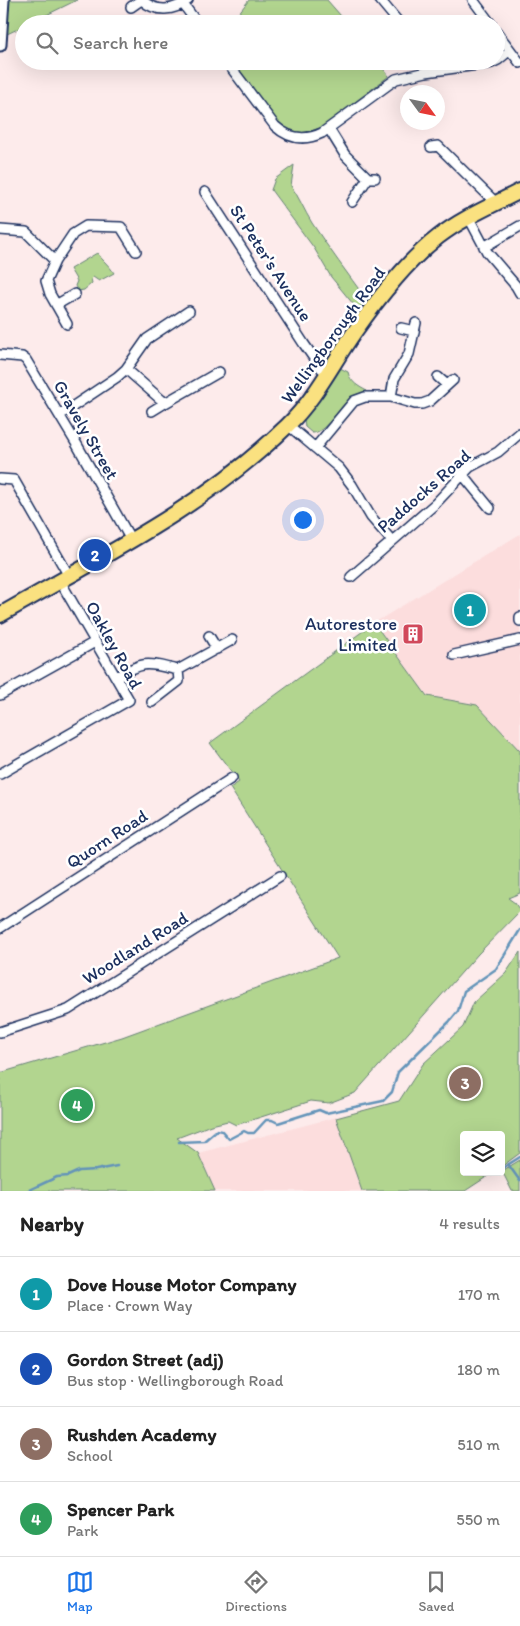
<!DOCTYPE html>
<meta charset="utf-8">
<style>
:root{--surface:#fff;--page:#f6f6f6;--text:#222;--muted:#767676;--line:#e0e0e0;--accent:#1a73e8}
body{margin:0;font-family:Itim,sans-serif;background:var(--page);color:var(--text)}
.controls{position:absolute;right:15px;bottom:15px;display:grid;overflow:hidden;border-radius:5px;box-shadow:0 5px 20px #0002}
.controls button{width:45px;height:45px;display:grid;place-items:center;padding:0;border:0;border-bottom:1px solid var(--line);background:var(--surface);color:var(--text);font:25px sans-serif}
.compass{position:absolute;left:400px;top:85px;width:45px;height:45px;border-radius:50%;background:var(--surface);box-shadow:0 5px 20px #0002;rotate:123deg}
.you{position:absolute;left:302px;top:519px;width:18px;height:18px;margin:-12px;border:4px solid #fff;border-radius:50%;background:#1a73e8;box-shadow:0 0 0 8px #1a73e833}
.badge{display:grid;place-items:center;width:32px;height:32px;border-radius:50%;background:var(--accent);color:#fff;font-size:16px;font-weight:700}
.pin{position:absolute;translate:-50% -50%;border:2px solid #fff;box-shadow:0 1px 5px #0006}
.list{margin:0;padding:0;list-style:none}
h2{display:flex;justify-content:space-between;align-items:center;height:65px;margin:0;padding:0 20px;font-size:21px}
h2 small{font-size:16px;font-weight:400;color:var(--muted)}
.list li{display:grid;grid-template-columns:32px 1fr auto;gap:15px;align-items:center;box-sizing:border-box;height:75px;padding:0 20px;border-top:1px solid var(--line)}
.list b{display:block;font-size:19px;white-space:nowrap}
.list p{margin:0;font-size:16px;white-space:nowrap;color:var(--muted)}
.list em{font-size:16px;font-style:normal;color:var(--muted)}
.icon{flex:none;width:28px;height:28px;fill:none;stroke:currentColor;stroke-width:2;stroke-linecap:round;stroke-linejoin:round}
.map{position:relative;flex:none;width:520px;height:1191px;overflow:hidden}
.search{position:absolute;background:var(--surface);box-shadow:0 5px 20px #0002;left:15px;right:15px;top:15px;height:55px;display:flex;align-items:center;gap:12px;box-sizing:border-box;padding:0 18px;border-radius:28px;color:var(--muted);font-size:19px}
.sheet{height:365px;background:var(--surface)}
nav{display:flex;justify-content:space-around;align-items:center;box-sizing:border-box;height:70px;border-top:1px solid var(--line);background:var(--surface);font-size:14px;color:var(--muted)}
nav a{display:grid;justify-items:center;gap:2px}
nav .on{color:var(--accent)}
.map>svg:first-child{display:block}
.built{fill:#fcdddd}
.green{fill:#b2d58f;stroke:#668276}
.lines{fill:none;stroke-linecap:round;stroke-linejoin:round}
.stream{stroke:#6494b9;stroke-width:2.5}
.street-casing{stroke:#1b2f5e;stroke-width:12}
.secondary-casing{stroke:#1b2f5e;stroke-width:15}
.primary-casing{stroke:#1b2f5e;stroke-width:18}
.street{stroke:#fff;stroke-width:9}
.secondary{stroke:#fff;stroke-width:11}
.primary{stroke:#fae180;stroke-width:14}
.labels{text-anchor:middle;stroke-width:5;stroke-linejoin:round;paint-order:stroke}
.street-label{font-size:18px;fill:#1b2f5e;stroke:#fff}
.poi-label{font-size:18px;fill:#1b2f5e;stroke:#fff;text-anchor:end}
</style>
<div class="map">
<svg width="520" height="1191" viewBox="0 0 520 1191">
<rect width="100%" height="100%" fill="#fdebeb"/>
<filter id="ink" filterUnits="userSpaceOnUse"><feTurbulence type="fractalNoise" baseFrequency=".02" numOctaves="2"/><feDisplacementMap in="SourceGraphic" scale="10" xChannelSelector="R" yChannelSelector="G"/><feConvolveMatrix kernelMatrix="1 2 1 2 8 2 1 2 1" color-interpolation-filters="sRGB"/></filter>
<g filter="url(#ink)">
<path class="built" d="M520,534v217l-43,-46 -50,-9 -53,-73z
M520,952v201l-19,14v-32h-37v37h30l-29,19h-250l-17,-38 201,-52 24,-37 40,-37 11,-25 32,-29z"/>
<path class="green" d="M7,0h70l-49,24h-4v2l-19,9z
M249,0h78l21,24h-118z
M233,61h144l12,15 -67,51 -17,6 -18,-3 -10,-8z
M294,165l-3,21c8,11 13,24 21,37 17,26 36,51 54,76l-8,11 -27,-33 -17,-29 -43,-58 4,-11z
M97,253c5,7 13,13 17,20l-15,8 -6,-4 -2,2 1,4 -8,7 -6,1 -3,-5 2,-5 -7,-12z
M338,367l10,5c2,10 11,15 19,19 -7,2 -12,4 -18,8 -10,9 -25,35 -37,34l-7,-6 -1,-8 20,-26z
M374,623l53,73 50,9 43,46v142l-12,5 7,5 5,8 -42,43 -123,139 -26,10 -18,-2 -75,24 -8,-4 -17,4 -34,13 21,15 17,38h-215v-118l122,-36 216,-79 -108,-170 9,-6 -29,-39z
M520,952v201l-19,14v-32h-37v37h30l-29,19h-103l-26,-73 63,-17 24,-37 40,-37 11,-25 32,-29z
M520,1160v31h-8l-10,-20z"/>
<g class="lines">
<path class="stream" d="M179,1142l25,-1 13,-11 5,1 7,8 15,-8 4,2h6l12,-13h6l6,3 41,-13 7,3 57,-12 9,-9 6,-20 51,-50 9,-11 6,-20 32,-22 24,-39
M508,1164l12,17
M501,1169l19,-12
M492,1175l5,-3
M0,1191h27l30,-14 11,-1 11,-5 17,-1 21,-4"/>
<g class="street-casing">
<path id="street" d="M142,0c14,13 32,11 46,0
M380,0l20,24
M473,0l18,24
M183,4l15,20
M131,7l10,-7
M496,31l24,32
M226,61l49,65c14,13 30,15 47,7l74,-54 30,-7 66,-9 6,-3 12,-10
M329,129l16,26 23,23h7
M431,147l7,-1 58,57
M205,192l99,152 16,23 8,7
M352,202l16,-24
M469,218l18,34 29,34 4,7
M0,230l26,2 29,29
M484,247l36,-21
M56,305l19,-11
M67,324l-17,-30 -4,-13 9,-20 18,-27 13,-8 35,1 15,24
M401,328l13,3
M0,355l22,2 4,3 50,83 55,97
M126,369l39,34 54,-31
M438,377l9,8
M391,397l3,-18 15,-25 7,-31
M152,411l13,-8
M60,415l57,-38 9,-8 21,-30 42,-28
M288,425l51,43 13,17 19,32 21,24
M315,448l39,-47 11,-4h26l24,7h7l8,-3 23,-21
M462,474l28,34
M0,479l14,1 55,96
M351,577l84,-73 35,-37 28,-15 22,-19
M520,617v4
M209,636l8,13
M454,655l66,-15
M117,677c28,-17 30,-14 61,-7l54,-30
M0,695l95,-53
M152,702l27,-21 -1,-11
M0,774l129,-74 -69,-119
M0,928l232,-150
M0,1032l68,-22 212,-134"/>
</g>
<g class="secondary-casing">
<path id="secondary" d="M0,45l3,-45"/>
</g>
<g class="primary-casing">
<path id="primary" d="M0,615c99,-57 204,-108 287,-189 28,-27 44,-60 66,-92 23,-33 53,-72 85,-97 24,-19 55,-32 82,-46"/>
</g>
<use href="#street" class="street"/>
<use href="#secondary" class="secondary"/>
<use href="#primary" class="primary"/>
</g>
</g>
<defs>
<g id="building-square" transform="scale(1.125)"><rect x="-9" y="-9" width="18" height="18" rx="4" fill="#d1495b" stroke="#fff"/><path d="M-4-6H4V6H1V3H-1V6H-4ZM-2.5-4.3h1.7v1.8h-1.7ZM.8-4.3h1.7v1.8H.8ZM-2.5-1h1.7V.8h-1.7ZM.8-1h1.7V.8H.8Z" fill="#fff"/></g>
</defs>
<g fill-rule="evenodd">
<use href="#building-square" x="413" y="634"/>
</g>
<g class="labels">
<g class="street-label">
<text transform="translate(271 263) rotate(57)" y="6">St Peter's Avenue</text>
<text transform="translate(333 335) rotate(-54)" y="6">Wellingborough Road</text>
<text transform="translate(86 430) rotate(60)" y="6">Gravely Street</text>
<text transform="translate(424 491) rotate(-41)" y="6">Paddocks Road</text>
<text transform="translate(114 645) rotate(61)" y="6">Oakley Road</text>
<text transform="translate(107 839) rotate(-33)" y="6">Quorn Road</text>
<text transform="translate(135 948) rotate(-32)" y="6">Woodland Road</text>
</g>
<g class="poi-label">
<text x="397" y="630">Autorestore<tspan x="397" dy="21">Limited</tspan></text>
</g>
</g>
</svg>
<div class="controls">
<button><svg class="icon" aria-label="layers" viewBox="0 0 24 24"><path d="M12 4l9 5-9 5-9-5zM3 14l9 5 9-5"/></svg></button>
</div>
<svg class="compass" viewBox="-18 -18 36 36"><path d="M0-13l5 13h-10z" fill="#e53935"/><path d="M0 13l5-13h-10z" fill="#767676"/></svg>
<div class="you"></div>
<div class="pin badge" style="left:470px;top:610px;background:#0f9aa8">1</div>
<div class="pin badge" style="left:95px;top:555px;background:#1a4fb4">2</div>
<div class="pin badge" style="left:465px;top:1083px;background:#8d6e63">3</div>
<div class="pin badge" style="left:77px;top:1105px;background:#2e9e5b">4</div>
<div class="search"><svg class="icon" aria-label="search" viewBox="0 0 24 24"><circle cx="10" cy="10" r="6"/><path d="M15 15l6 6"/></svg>Search here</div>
</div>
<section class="sheet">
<h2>Nearby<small>4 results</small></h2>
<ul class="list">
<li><span class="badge" style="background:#0f9aa8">1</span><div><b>Dove House Motor Company</b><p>Place · Crown Way</p></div><em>170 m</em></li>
<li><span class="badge" style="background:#1a4fb4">2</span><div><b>Gordon Street (adj)</b><p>Bus stop · Wellingborough Road</p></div><em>180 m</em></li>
<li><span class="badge" style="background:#8d6e63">3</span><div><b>Rushden Academy</b><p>School</p></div><em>510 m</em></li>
<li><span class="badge" style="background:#2e9e5b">4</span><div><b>Spencer Park</b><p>Park</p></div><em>550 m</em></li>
</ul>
</section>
<nav>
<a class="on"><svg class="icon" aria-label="map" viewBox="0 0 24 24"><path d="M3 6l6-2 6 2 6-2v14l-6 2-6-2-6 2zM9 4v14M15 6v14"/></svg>Map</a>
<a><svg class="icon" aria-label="directions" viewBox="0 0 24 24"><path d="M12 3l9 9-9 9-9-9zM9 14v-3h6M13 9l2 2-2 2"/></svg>Directions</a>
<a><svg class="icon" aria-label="saved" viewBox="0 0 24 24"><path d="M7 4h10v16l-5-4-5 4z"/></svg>Saved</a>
</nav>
